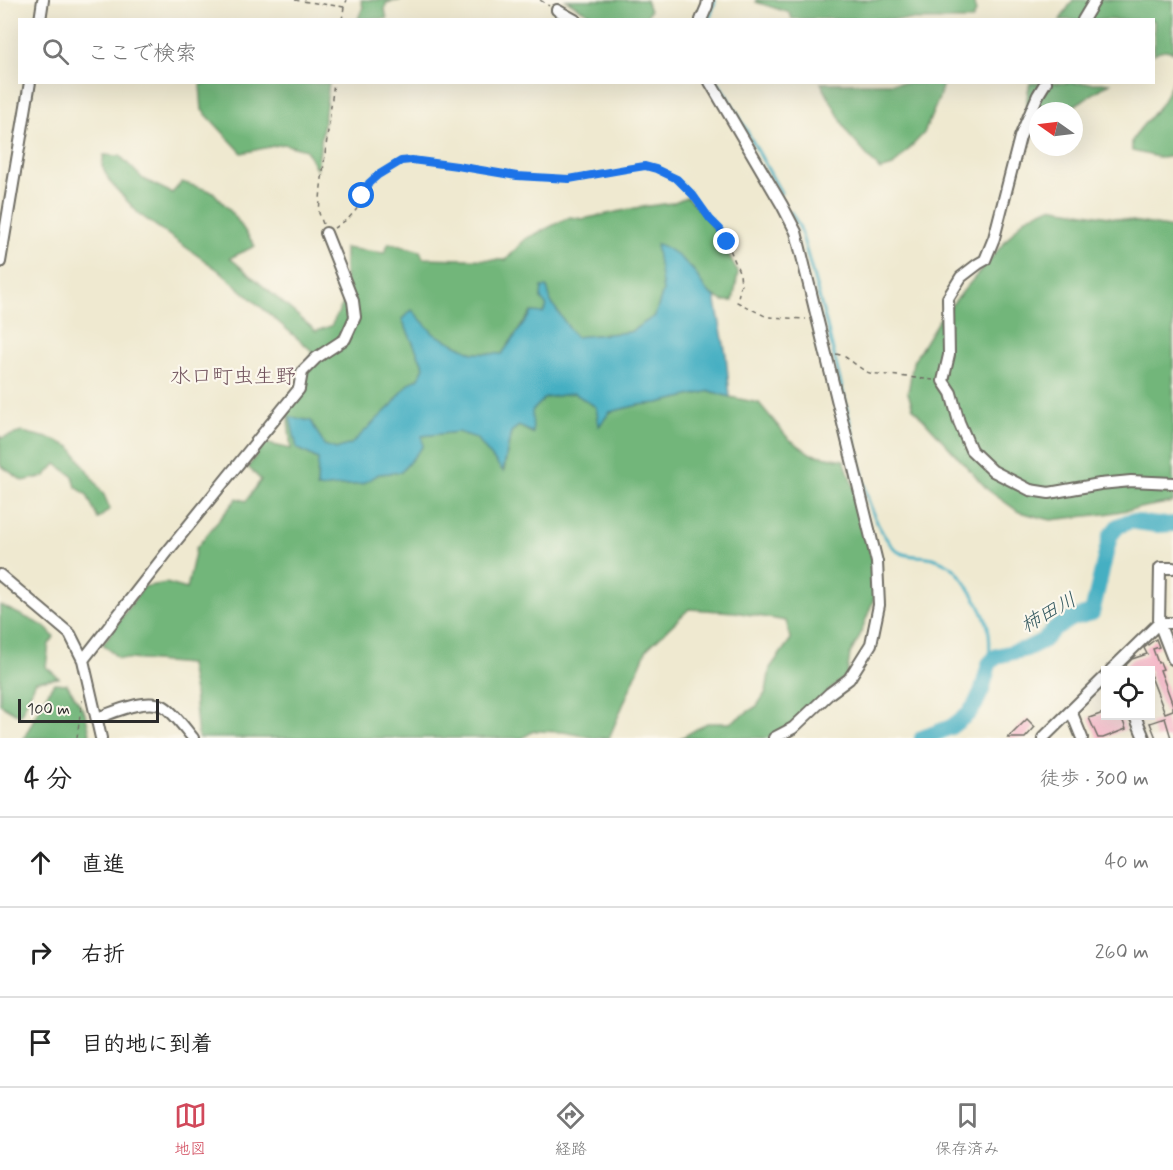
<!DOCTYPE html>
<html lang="ja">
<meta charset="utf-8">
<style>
:root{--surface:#fff;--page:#f2f2f2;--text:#222;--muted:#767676;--line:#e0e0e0;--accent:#d1495b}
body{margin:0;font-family:Mynerve,"Klee One",sans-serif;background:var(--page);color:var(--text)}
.controls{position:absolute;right:18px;bottom:18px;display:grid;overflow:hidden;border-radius:0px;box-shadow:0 6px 24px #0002}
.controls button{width:54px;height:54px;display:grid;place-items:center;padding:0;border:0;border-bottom:2px solid var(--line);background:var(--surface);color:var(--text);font:30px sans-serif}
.compass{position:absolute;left:1029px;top:102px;width:54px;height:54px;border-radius:50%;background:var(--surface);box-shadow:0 6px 24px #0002;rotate:284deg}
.scale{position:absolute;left:18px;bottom:15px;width:141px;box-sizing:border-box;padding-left:6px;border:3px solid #2b2b2b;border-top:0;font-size:16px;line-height:21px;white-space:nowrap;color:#2b2b2b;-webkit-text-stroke:4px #fbf7ec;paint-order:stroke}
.stop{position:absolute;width:18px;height:18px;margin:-14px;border:4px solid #1a73e8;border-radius:50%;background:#fff}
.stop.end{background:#1a73e8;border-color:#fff;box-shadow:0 2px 6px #0008}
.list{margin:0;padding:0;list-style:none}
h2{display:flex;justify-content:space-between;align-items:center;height:78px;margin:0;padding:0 24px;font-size:26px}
h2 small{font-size:20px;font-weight:400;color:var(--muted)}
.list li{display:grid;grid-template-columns:39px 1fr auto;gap:18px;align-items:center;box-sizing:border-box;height:90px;padding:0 24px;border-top:2px solid var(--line)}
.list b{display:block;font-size:22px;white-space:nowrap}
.list em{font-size:20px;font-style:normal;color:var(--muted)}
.icon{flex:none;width:33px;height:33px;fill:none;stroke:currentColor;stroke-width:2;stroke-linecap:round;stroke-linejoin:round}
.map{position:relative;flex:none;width:1173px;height:738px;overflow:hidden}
.search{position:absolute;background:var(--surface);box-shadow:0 6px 24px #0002;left:18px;right:18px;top:18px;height:66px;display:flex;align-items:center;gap:15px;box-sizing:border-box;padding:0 21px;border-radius:0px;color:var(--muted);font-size:22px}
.sheet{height:348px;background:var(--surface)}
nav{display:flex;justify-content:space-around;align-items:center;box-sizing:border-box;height:84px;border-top:2px solid var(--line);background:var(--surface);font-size:16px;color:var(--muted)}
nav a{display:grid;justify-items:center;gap:3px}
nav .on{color:var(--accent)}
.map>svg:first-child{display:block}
.forest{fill:#72b67a;stroke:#4e7052;stroke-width:1.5}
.water{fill:#44afc2;stroke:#386d76;stroke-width:1.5}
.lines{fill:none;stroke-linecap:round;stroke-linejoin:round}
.stream{stroke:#44afc2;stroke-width:3}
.river{stroke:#44afc2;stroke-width:16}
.building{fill:#f6a1bd}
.minor-casing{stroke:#706e65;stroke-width:14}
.path{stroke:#706e65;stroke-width:1.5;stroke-dasharray:4.5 4.5;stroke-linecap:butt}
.minor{stroke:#fff;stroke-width:10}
.route{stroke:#1a73e8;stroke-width:8}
.labels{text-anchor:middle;stroke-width:4.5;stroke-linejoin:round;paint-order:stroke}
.water-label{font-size:20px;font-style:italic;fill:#345960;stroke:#fbf7ec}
.quarter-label{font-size:21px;fill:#72545e;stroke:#fbf7ec}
</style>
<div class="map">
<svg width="1173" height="738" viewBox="0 0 1173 738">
<rect width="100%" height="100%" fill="#fbf7ec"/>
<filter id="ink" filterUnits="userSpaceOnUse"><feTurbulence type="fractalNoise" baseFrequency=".0167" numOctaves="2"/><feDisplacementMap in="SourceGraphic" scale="12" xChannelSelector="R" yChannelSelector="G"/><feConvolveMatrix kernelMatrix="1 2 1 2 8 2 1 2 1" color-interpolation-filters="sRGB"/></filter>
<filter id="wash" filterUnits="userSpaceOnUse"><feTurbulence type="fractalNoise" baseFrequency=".008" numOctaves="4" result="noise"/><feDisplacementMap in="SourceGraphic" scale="24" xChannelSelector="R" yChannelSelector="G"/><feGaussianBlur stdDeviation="1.35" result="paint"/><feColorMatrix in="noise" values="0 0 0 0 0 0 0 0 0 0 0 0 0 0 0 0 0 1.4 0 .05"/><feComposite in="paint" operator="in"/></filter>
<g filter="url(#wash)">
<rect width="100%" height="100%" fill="#efe9d0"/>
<path class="forest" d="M361,0h40l-15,3 -1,7 2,9h-29l5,-12z
M566,0h80l4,11 -6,8h-46z
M756,0h217l3,12 -4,8 -180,-1 -2,-6 -34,-11z
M1073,0h100v52c-6,-3 -14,-2 -19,2v-34h-94z
M1173,80v76l-11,2 -30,-7v-10l7,-11 23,-27z
M206,83h123l-12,87 -11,-20 -23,-6 -41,9 -40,-43 -2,-25z
M821,83h122l-4,15 -15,35 -31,33 -13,4 -31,-35z
M1030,83h80l-44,28h-28v9c-14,-10 -12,-22 -8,-37z
M104,155l16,1 23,23 29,14 10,-11 31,10 21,23 21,31 -25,12 86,73 15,-5 14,-26v-52l39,5 5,-10 31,8 3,7 83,2 19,-21 45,-22 13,2 57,-12 32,-4 15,-6 17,18 14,19 20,39 -5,28h-10l-17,-10 -14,-23 -35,-24 6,47 -8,25 -25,16 -55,5 -24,-35 -4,-14 -5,-1 -1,12 7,7 -5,7 -12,-1 -29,42 -29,-1 -39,-19 -22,-24 -10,9 22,48 -5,11 -11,6 -16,21 -41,40 -15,4 -12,-4 -13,-24 -21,-4 7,31 21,11 -1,29 45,-4 17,-10 22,-2 21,-26 -1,-10 37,-4 18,6 28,32 7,-38 8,-6 13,7v-22l13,-13 29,-5 22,14 4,18 10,-13 28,-7 20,-2 52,-12 20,6 29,6 29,35 23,16 33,6 11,31 18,71 3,31 -17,45 -9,16 -3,21 -63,55 -15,8h-88l26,-15h23l27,-17 9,-14 4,-24 21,-29 -5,-18 -51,-9 -46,-3 -42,40 -38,89h-14l-32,-6 -29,-1 -12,7h-324l-4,-46 -5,-28 -71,-6 -15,-14 40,-57 23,-4 21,6 9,-41 41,-50 9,3 15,-21 -13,-13 17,-24 26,6 -4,-38 16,-25 9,-35 -94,-81 -79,-56 -29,-32 -8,-16z
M1050,207l123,21v274l-68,12 -54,6 -32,-8 -31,-22 -75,-82 -5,-15 5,-31 25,-41 86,-102z
M22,432l30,7 19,8 33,48 6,14 -12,10 -11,-24 -11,-8 -3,-11 -17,-12 -11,12 -22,5 -23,-16v-29l2,2z
M0,605l44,21 10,11 -5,7 -3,23 13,11 -23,3 -16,35 -20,-12z
M54,683l13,1 18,29 5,20 -5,5h-61c10,-18 18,-38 30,-55z"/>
<path class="water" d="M656,244c10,1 28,16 35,24 11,11 8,19 24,29l11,58 4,42 -20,-6 -52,12 -20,2 -28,7 -11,14 -3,-19 -22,-14 -29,5 -13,13 1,22 -14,-7 -8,6 -8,39 -27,-33 -18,-6 -36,4 1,10 -22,26 -22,2 -17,10 -45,4 1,-29 -21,-11 -7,-31 21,4 13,24 12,4 15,-5 41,-39 16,-21 11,-6 5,-11 -22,-48 10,-9 22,24 39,19 29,1 30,-42 11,1 4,-7 -6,-7 1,-12h5l4,15 24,35 55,-5 25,-16 8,-25z"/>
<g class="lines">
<path class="stream" d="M709,20l5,-15 1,-5
M718,82l19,31 44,80
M791,212l9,16 27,98 34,142c4,27 15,64 36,83 9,7 25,4 36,7 6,2 15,6 20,10 12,10 29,41 34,55 4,13 3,28 2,41"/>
<path class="river" d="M922,738l29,-11 17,-13 7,-9 7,-15 7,-26 8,-8 29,-7 18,-9 11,-12 18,-10 19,-5 18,-77 8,-10 12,-5 27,4 16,-1"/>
</g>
<g id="blocks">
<path class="building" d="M1156,639l3,8 -6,2 5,14 2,-1 3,7 -3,1 13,35v5l-8,3 -15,-39v-4h-22l-2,-5 6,-6 15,-5 -3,-6z
M1106,712v4h15l5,13 -23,9h-5l-9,-20z
M1165,718l6,20h-15l-6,-15z
M1027,719l8,8 -10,11h-17z"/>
</g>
</g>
<g filter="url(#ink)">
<use href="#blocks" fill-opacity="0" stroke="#706e65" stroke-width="1.5"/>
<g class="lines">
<g class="minor-casing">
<path id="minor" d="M557,10l18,10
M40,20l3,-20
M701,20l6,-14 1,-6
M1083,20l12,-20
M710,82l72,123 14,27 81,330 2,43 -8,39 -22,35 -19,14 -37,35 -19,10
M1046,82l-8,13 -18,42 -26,101 -9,22 -7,4 -17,13 -13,21 1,57 -6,26 8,12 8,29 12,28 22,21 37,19 19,3 51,-9 31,-3 42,2
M0,262l30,-180
M1173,568h-13l-1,55 14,36
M0,575l70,59 13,26 18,78
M83,660l85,-109 131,-162 3,-17 14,-14 29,-19 10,-22 -2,-16 -27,-68
M1111,670l48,-47h14
M1071,711l11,27
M1135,716l9,22
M97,718c18,-6 47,-20 66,-12 9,4 23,24 30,32
M1043,738l63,-62"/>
</g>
<path class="path" d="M295,0l49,7
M540,0l9,6
M342,20l2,-13 3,-7
M323,224l-4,-11 2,-26 13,-105
M334,228l14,-9 8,-9 13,-27 9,-8 23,-14 11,-1 45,6 60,10 52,3 57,-10 19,-2 11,2 21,10 16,16 17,24 10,10 7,13 13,32 1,10 -4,18 30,15 39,2
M836,354c14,2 21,15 34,19l63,7
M77,738l5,-38"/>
<use href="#minor" class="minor"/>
</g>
</g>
<g class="lines" filter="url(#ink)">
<path class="route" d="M362,196l7,-13 9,-8 23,-14 11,-1 45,6 60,10 52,3 57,-10 19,-3 11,3 21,10 16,16 17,24 10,10 7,13"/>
</g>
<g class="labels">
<g class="water-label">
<text transform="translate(1048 612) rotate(-29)" y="7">柿田川</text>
</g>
<g class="quarter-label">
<text x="233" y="383">水口町虫生野</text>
</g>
</g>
</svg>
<div class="controls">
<button><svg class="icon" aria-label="locate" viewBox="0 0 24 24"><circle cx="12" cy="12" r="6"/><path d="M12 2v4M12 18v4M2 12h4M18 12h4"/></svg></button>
</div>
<svg class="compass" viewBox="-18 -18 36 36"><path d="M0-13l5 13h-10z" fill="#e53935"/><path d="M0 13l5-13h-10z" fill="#767676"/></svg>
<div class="scale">100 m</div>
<div class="stop" style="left:362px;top:196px"></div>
<div class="stop end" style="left:727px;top:242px"></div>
<div class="search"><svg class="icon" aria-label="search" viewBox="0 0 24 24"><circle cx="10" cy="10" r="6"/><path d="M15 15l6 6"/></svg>ここで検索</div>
</div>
<section class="sheet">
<h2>4 分<small>徒歩 · 300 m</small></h2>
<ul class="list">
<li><svg class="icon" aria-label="ahead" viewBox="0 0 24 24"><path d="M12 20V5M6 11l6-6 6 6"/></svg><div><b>直進</b></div><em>40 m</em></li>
<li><svg class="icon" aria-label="right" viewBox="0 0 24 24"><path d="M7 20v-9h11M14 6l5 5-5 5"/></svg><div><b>右折</b></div><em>260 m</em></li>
<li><svg class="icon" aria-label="arrive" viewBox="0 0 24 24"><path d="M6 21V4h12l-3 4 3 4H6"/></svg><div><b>目的地に到着</b></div></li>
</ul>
</section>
<nav>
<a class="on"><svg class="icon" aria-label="map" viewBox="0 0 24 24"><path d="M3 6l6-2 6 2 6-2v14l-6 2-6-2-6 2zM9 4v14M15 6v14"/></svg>地図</a>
<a><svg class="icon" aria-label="directions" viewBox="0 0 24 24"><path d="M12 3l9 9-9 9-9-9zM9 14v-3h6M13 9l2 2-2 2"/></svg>経路</a>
<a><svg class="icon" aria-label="saved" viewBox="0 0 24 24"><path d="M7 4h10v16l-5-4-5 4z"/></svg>保存済み</a>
</nav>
